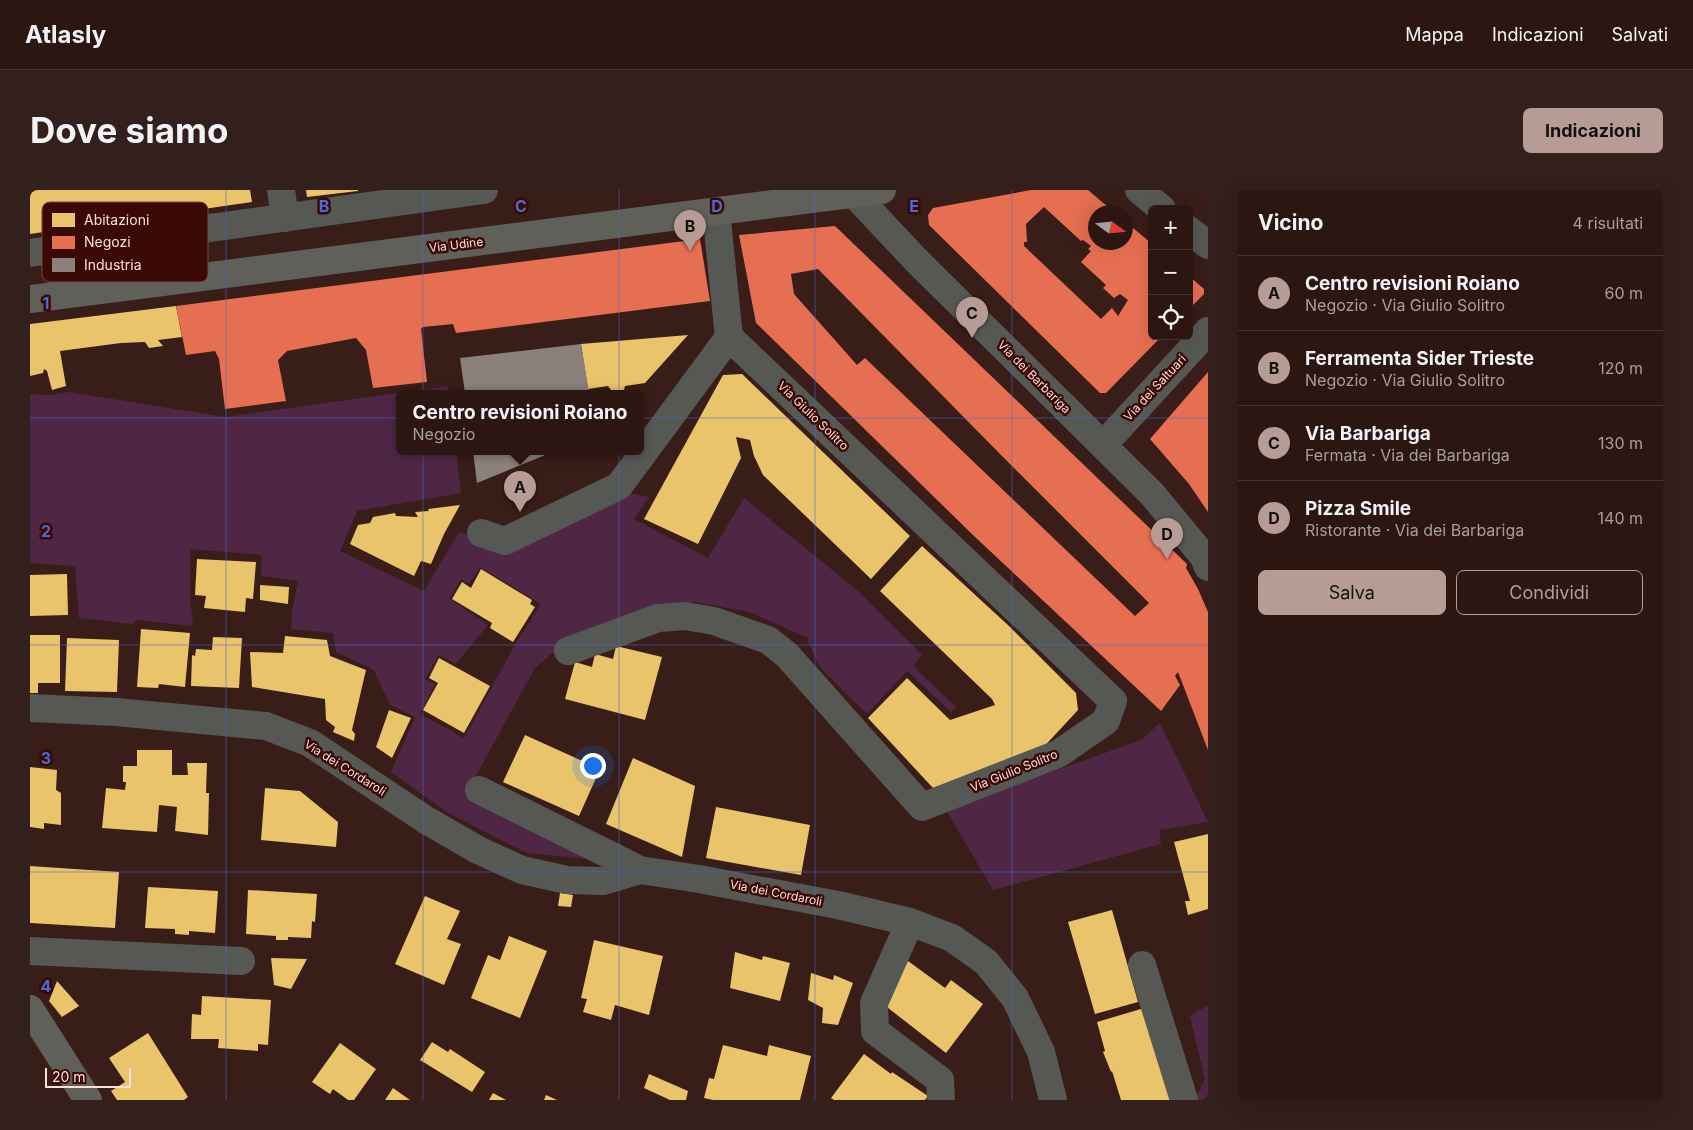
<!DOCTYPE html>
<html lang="it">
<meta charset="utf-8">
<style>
:root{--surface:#2b1612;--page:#331f1b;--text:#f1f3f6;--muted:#a69f9f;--line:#473532;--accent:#b79c96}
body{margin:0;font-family:Inter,sans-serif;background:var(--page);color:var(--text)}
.controls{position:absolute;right:15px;top:15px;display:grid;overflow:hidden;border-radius:8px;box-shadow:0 5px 20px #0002}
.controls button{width:45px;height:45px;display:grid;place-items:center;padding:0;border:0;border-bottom:1px solid var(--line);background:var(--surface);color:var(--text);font:25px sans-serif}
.compass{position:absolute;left:1058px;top:15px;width:45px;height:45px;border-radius:50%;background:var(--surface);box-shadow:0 5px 20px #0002;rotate:105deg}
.scale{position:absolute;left:15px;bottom:12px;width:86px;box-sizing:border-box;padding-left:5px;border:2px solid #fbe0da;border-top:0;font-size:14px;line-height:18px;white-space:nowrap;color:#fbe0da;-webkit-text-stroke:4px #3a0903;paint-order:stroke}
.you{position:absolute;left:562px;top:575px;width:18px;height:18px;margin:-12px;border:4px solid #fff;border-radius:50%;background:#1a73e8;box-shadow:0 0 0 8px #1a73e833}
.badge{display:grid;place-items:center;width:32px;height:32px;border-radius:50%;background:var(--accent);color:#111;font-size:16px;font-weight:700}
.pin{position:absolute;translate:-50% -41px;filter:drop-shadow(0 1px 2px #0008)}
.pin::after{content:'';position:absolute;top:26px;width:18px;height:15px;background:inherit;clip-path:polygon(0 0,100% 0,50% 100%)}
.popup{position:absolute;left:366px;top:200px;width:248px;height:65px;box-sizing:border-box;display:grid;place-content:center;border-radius:8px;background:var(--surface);filter:drop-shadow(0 1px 4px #0005);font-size:16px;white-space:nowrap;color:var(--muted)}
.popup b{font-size:19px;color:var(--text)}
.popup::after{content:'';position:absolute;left:50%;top:100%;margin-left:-10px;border:10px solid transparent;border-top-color:var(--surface)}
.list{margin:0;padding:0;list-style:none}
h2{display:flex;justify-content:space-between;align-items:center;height:65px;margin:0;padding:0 20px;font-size:21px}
h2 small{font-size:16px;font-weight:400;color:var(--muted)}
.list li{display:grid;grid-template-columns:32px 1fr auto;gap:15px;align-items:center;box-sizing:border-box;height:75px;padding:0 20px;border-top:1px solid var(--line)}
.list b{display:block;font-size:19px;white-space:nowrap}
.list p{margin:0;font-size:16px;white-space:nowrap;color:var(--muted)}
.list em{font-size:16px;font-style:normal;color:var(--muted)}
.actions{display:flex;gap:10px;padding:15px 20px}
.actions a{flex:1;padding:11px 0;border:1px solid var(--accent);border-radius:8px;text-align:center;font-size:18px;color:var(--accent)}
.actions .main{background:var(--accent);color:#111}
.icon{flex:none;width:28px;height:28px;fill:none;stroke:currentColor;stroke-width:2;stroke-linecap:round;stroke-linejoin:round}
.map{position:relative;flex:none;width:1178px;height:910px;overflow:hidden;border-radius:8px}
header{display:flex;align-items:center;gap:30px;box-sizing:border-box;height:70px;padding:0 25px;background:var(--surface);border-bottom:1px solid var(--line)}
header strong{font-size:24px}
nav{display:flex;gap:28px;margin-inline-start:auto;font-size:18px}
.intro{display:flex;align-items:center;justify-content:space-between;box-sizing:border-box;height:120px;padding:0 30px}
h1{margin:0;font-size:35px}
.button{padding:12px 22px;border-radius:8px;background:var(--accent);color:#111;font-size:18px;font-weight:700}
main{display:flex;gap:30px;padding:0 30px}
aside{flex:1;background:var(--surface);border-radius:8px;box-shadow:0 5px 20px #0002}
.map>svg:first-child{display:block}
.green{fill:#4f2745;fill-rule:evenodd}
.homes{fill:#e9c46a}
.shops{fill:#e76f51;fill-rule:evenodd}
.industry{fill:#8a817c}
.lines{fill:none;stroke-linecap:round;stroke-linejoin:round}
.minor{stroke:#555853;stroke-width:28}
.major{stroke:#5f6059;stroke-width:28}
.grid{fill:none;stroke:#496bd8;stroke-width:1;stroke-opacity:0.55}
.labels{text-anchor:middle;stroke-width:5;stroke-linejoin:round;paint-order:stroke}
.street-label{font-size:12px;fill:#fbe0da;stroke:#3a0903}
.key{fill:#3a0903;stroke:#744a44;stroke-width:1}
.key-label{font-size:14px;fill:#fbe0da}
.grid-label{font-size:16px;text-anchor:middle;font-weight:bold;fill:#496bd8;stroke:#3a0903;stroke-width:5;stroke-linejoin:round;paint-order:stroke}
</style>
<header>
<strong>Atlasly</strong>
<nav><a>Mappa</a><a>Indicazioni</a><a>Salvati</a></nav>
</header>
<div class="intro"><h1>Dove siamo</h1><a class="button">Indicazioni</a></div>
<main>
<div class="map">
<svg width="1178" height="910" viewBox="0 0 1178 910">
<rect width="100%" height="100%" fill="#391d18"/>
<path class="green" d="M418,196l1,7h-49v58h56l5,42 -104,18 -17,40 84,40 35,-59 46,17 118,-57 26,5 -15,22 74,39 36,-60 114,93 64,64 -9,11 43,41 -5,5 -44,-41 -40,43 -46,-45 -14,-29 1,-2 -58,-26 -56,-10 -44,5 -84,34 -31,27 -68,124 132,68 -72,-7 -79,-40 -57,-41 24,-55 -25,-12 -16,-35 -38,-18 -3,-19 -42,-4 1,-17 6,-31 -37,-5 1,-21 -72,-6v47l3,30 -56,-6 -5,4 -53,-6 -4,-52 -45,-3v-169l20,1 19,-3 156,25zM450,377l61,37 -25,39 -52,95 -44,-24 15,-30 -10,-5 14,-24 17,9 32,-39 -38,-26 11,-20 8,5z
M1130,533l48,99 -49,8 2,14 -168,46 -47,-80 195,-70z
M1178,815v95h-14l11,-21 -15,-63z"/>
<path class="homes" d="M0,0h220l2,12 -222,32z
M276,0h52v1l-51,6z
M146,116l6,31 -24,3 5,6 -14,2 -4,-6 -24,1 -61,8 6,35 -14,4 -5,-19 -3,-2 -1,4 -13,3v-52z
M658,145l-43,48 -20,3 -1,4h-13l-3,-4 -20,3 -7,-45z
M712,184l168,162 -39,43 -108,-104 -9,-19 -4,-16 -14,-3 5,21 -43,86 -54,-25 79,-144z
M430,315l-16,29 -13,30 -10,-3 -7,15 -64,-32 8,-19 12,-2 3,-6 22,-4 1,3 22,1 -3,-5 14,-1 -1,-2z
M892,356l87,80 67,67 2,17 -39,42 -106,36 -65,-70 39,-40 43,42 45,-15 -3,-6 -112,-108z
M167,369l59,3 -3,37 -7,-1 -1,14 -41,-4 2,-12 -11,-1z
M451,379l51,31 -2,4 5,3 -22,35 -23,-14 2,-5 -40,-24 10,-17 9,6z
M37,384l1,41 -38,1v-41z
M230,395l29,2 -1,17 -28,-4z
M111,439l49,4 -5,54 -26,-3 -1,4 -21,-1z
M0,445h30v48h-22v10h-8z
M255,446l42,4 3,16 36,14 -14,60 3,4 -1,7 -21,-9 2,-5 -9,-7 -1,-21 -73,-12 -2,-35 33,1z
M183,447l29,1 -3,50 -48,-2 1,-31 3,1 1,-7 16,1z
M37,448l52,2 -2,52 -52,-1z
M586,456l46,11 -17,63 -80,-21 10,-37 17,5 3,-13 18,5z
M409,468l51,28 -26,47 -41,-23 15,-27 -9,-5z
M359,520l22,8 -19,40 -16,-11z
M495,545l75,34 -21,47 -76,-34z
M107,560h35v25h16l-1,-12h20l-1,30h3l-1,42 -33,-4 2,-24 -18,-2 -2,27 -55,-4 4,-40 19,2 1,-8h-3v-16h14z
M603,568l62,28 -13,71 -76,-33z
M0,577l27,3 -1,20 5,3v32l-17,-2v6l-14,-2z
M235,598l35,3 38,31 -2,25 -75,-7z
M686,617l94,18 -9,50 -95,-17z
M1178,644v75l-20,6 -3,-14h5l-16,-59z
M0,676l89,6 -4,56 -85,-5z
M118,697l70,4 -3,42 -26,-2v4l-14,-1v-5l-30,-1z
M218,700l69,4 -2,28 -3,-1 -1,17 -23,-1v3h-12v-4l-30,-2z
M530,703l13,2 -2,12 -13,-1z
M395,706l35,15 -13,28 14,5 -17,41 -49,-21z
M1082,720l26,92 -43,12 -27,-92z
M479,746l38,15 -27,67 -49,-20 17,-43 12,5z
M564,750l69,16 -14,59 -34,-10 -4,15 -28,-8 4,-13 -6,-1z
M705,762l27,8 1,-4 27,7 -10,38 -50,-13z
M241,768l36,1 -16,30 -17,-4z
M878,771l37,27 6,-8 32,24 -37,49 -63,-49z
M781,783l22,7 1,-5 19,8 -15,42 -16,-2 1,-15 -15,-8z
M27,791l22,25 -17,11 -13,-16z
M172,806l69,4 -3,45 -10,-1v7l-40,-3 1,-9h-28l1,-25 9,1z
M1121,816l22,94h-52l-9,-29 -1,1 -8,-20 2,-1 -8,-29z
M118,843l40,64 -4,3h-67l-6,-9 14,-9 -16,-24z
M402,852l16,10 2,-3 35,23 -13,20 -52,-32z
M310,853l36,26 -22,31h-6l-15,-11 -3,5 -18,-12z
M693,855l44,11 2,-11 42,11 -11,44h-87l-9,-2 5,-20 5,1z
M834,864l27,20 1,-2 36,24 -3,4h-91l-3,-2z
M619,884l39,17 -2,9h-16l-26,-12z
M363,898l17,12h-25z
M463,903l13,7h-17z
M516,905l11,5h-13z"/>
<path class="shops" d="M1001,0h57l26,22h-18v30h30v-20l26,22v92h10l-56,57h-6l-171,-168 -1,-10 5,-7zM1014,17l37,34 2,-1 8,6 -3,3 3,2 -10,11 25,23 -3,3 11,10 6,-4 8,6 -10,16 -6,-8 -11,11 -77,-73v-4h3l-1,-18z
M805,36l352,338 -1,4 12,21 10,23v138l-30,-78 -3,4 5,9 -19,26 -187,-175 -218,-213 -17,-88zM788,79l181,184 150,150 -14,13 -270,-258 -8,7 -63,-71 -3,-20z
M670,49l10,62 -254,32 -3,-9 -30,3 -2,2 6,53 -54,6 -7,-38 -10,-12 -69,13 -9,9 8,41 -61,8 -6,-50 -4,-8 -29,4 -10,-49z
M1159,86l15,13v5l-15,15z
M1178,182v140l-19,-28 -39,-45z"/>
<path class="industry" d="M551,154l8,49h-124l-5,-35z
M443,261h82l-78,32z"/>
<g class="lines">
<path class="minor" d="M251,0l4,28
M1109,0l23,19
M823,3l63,67 236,234 52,63 4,10
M1159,40l19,15
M0,63l454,-63
M1073,255l105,-114
M451,343l24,8 114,-55 110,-149
M538,461l90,-33 27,-2 29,5 54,19 19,15 135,152 136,-53 48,-33 7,-20 -384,-364 -13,-126
M0,518l86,4 150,14 44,17 116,77 52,30 44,20 45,10 36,1 37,-11 59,9 139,26 72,17 42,16 34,24 29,36 26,54 12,48
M449,600l161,80
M880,732l-36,81 1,28 65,49 1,20
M0,761l211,10
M1112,775l42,135"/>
<path class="major" d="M0,109l852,-109
M0,819l58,91"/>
</g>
<path class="grid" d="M196,0v910M393,0v910M589,0v910M785,0v910M982,0v910M0,228h1178M0,455h1178M0,682h1178"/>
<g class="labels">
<g class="street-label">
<text transform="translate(426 55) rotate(-7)" y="4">Via Udine</text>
<text transform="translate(1004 187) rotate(45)" y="4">Via dei Barbariga</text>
<text transform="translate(1125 198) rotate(-47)" y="4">Via dei Saltuari</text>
<text transform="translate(783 226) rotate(44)" y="4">Via Giulio Solitro</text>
<text transform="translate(315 578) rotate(32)" y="4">Via dei Cordaroli</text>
<text transform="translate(984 581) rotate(-22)" y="4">Via Giulio Solitro</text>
<text transform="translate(746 703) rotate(11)" y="4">Via dei Cordaroli</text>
</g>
</g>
<rect x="12" y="12" width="166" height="80" rx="8" class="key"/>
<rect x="22" y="23" width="23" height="14" fill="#e9c46a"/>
<rect x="22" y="46" width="23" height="13" fill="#e76f51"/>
<rect x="22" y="68" width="23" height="14" fill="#8a817c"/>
<g class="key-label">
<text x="54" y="35">Abitazioni</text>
<text x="54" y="57">Negozi</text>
<text x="54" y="80">Industria</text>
</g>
<g class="grid-label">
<text x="294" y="22">B</text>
<text x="491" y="22">C</text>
<text x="687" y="22">D</text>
<text x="884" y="22">E</text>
<text x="16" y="119">1</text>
<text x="16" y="347">2</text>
<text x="16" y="574">3</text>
<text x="16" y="802">4</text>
</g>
</svg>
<div class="controls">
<button>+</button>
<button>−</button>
<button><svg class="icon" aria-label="locate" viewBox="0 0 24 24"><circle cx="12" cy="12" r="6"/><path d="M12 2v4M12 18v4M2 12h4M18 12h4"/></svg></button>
</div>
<svg class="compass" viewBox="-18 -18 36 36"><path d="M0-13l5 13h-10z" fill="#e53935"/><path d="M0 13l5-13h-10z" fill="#a69f9f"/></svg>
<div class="scale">20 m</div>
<div class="you"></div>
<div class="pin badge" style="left:490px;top:322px">A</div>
<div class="popup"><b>Centro revisioni Roiano</b>Negozio</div>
<div class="pin badge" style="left:660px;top:61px">B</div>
<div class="pin badge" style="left:942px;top:148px">C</div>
<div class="pin badge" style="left:1137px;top:369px">D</div>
</div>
<aside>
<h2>Vicino<small>4 risultati</small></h2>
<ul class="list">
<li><span class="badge">A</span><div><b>Centro revisioni Roiano</b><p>Negozio · Via Giulio Solitro</p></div><em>60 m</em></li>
<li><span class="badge">B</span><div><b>Ferramenta Sider Trieste</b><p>Negozio · Via Giulio Solitro</p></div><em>120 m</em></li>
<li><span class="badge">C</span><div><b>Via Barbariga</b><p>Fermata · Via dei Barbariga</p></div><em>130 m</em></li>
<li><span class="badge">D</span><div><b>Pizza Smile</b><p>Ristorante · Via dei Barbariga</p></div><em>140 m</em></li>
</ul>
<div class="actions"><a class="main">Salva</a><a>Condividi</a></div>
</aside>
</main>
